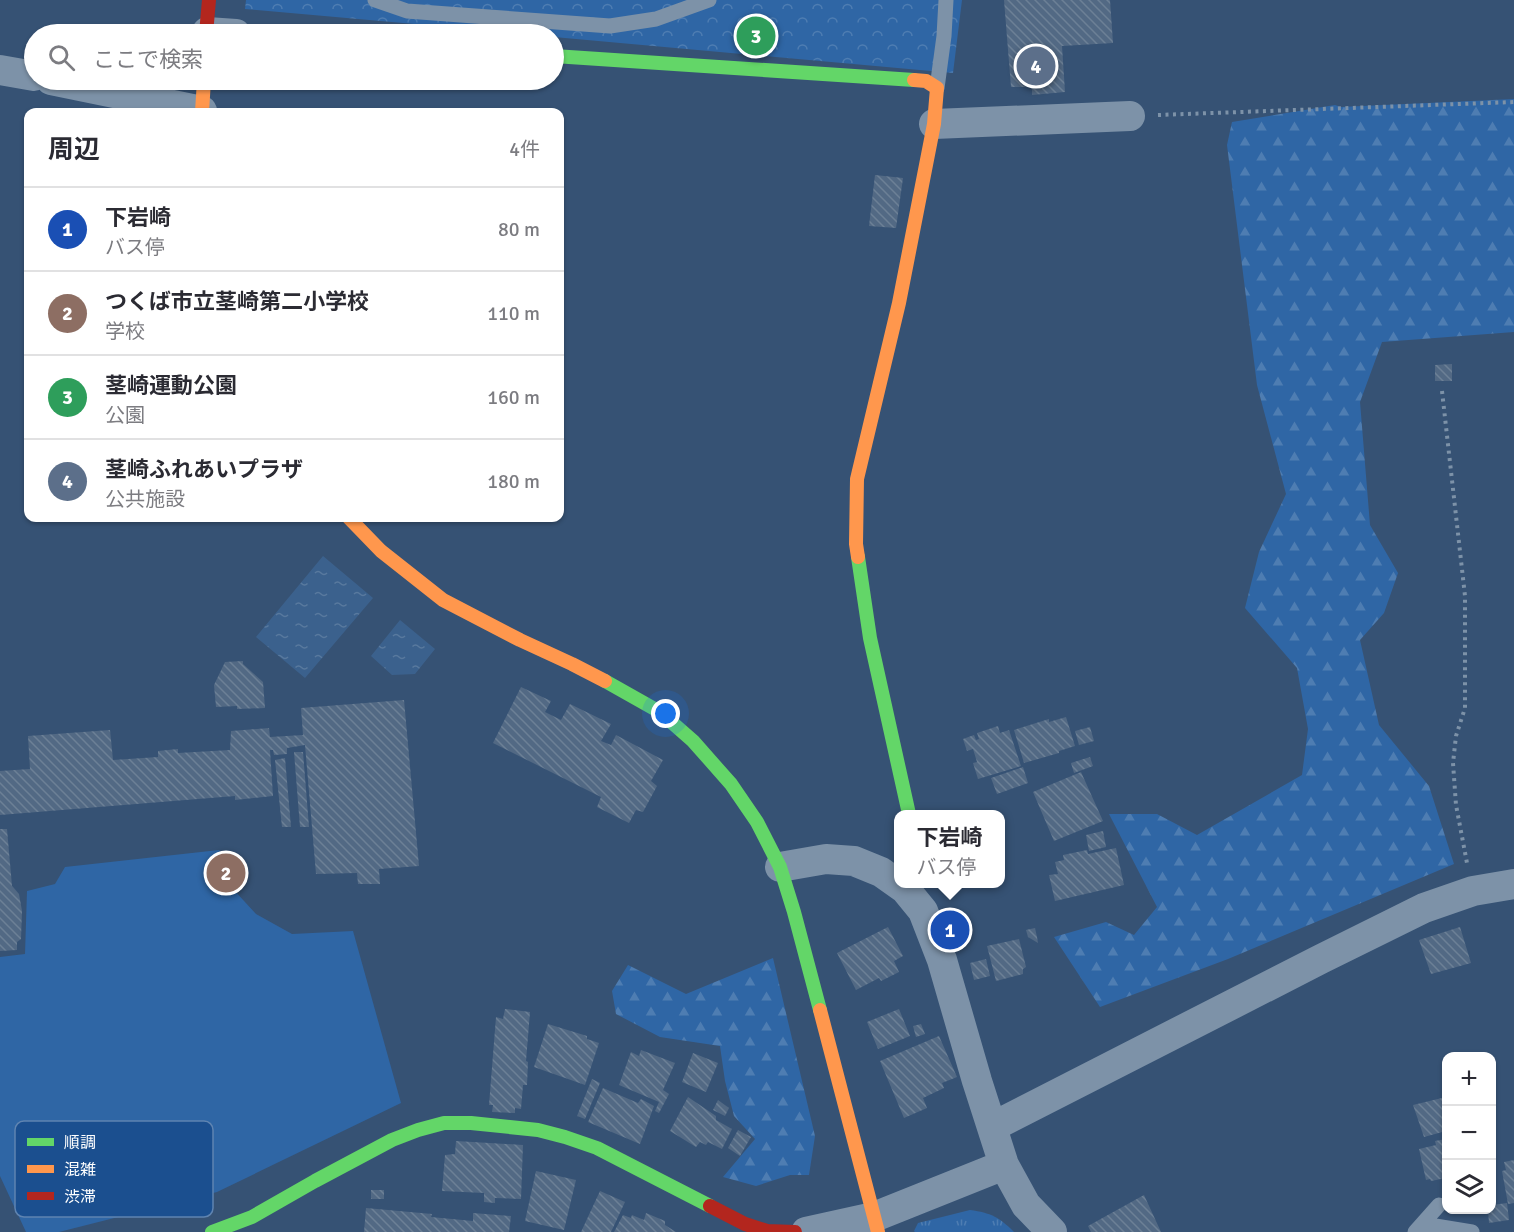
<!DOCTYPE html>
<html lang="ja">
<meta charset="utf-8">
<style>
:root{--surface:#fff;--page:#f2f2f3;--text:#2b2b33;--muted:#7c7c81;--line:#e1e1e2;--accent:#d93025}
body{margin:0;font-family:Signika,"Noto Sans JP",sans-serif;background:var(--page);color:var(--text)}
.controls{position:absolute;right:18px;bottom:18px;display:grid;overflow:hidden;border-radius:12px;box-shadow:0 2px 4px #0004}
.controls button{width:54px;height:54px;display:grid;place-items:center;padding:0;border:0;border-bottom:2px solid var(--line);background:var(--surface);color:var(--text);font:30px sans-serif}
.you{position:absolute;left:666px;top:714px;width:21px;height:21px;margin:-15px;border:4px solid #fff;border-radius:50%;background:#1a73e8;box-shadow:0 0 0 9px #1a73e833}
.badge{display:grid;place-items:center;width:39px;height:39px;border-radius:50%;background:var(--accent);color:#fff;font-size:20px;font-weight:700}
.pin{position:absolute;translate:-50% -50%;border:3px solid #fff;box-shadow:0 2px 6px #0006}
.popup{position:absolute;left:894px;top:810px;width:111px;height:78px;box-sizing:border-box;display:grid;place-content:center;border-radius:12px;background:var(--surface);filter:drop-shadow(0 2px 4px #0005);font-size:20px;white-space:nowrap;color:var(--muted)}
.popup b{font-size:22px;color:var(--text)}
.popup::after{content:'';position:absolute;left:50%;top:100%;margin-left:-12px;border:12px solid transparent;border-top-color:var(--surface)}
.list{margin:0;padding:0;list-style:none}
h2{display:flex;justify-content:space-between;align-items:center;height:78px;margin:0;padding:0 24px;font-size:26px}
h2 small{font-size:20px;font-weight:400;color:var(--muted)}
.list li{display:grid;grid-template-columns:39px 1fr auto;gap:18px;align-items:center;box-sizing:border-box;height:84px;padding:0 24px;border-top:2px solid var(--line)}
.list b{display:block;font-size:22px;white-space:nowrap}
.list p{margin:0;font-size:20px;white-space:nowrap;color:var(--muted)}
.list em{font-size:20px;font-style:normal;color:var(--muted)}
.icon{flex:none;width:33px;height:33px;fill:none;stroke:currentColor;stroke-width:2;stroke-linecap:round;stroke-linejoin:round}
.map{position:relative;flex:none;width:1514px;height:1232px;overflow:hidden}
.search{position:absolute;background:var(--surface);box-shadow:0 2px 4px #0004;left:24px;top:24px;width:540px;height:66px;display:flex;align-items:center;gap:15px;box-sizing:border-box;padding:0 21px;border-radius:33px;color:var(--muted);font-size:22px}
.panel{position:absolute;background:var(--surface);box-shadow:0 2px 4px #0004;left:24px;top:108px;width:540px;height:414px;border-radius:12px}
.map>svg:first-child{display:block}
.grass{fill:url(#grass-tufts)}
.forest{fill:url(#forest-firs)}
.park{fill:url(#park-crowns)}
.pitch{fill:#2f66a5}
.water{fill:url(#water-ripples)}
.building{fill:url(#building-back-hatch)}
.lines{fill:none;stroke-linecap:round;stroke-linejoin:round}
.path{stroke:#7d92a8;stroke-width:4;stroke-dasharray:3 4.5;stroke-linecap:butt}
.lane{stroke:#7d92a8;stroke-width:15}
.street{stroke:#7d92a8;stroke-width:30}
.fast{stroke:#63d668;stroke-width:14}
.slow{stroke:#ff974d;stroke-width:14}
.jam{stroke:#b3261e;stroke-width:14}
.key{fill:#1b4f8f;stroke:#5f84b1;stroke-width:1.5}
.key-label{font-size:16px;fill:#fff}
</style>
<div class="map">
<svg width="1514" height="1232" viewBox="0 0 1514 1232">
<defs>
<pattern id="grass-tufts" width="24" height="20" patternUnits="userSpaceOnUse" patternTransform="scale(1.5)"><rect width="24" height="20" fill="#2f66a5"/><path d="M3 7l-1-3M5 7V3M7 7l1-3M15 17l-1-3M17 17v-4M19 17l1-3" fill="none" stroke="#4e7db2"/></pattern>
<pattern id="forest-firs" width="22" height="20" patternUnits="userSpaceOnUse" patternTransform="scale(1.5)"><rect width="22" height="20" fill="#2f66a5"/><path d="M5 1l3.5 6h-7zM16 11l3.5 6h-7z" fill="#4e7db2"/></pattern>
<pattern id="park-crowns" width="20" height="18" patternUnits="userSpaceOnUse" patternTransform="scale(1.5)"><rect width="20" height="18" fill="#2f66a5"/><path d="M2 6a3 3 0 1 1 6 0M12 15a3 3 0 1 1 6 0" fill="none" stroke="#4e7db2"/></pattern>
<pattern id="water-ripples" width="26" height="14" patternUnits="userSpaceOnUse" patternTransform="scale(1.5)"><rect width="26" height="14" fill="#3b618d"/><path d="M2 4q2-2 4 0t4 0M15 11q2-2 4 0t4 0" fill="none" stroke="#58799e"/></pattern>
<pattern id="building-back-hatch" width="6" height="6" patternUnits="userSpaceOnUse" patternTransform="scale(1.5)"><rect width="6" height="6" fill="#526984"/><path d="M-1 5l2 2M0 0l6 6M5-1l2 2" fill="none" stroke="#6c8096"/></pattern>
</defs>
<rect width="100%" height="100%" fill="#365274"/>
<path class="grass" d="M970,1210c21,3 29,7 44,22h-99l-1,-1 4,-8z"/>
<path class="forest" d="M1514,99v233l-132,10 -22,60 10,123 28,48 -14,40 -24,27 19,85 50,61 25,78 -226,95 -128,48 -46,-70 52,-15 28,13 23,-28 -48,-93h48l40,21 105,-60 6,-46 -11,-61 -52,-60 14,-56 27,-58 -29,-109 -30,-240 5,-23 103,-17 6,2z
M773,958l42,178 -6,39h-19l-34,11 -33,-9 32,-38 -21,-23 -9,-35 -5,-35 -60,-9 -44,-23 -4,-23 16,-26 58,29z"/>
<path class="park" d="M246,0h716l-9,73 -399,-36v-3h-27l-282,-25z"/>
<path class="pitch" d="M219,850l10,10 4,29 23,25 36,20 61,-3 48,172 -184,89 -158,40h-33l-26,-56v-219l25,-3 2,-63 28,-7 10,-17z"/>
<path class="water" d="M323,556l50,42 -68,80 -49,-41z
M400,620l35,29 -20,25 -23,1 -21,-19z"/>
<path class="building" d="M1004,0h106l3,43 -51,3 3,46 -33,3v-8h-21z
M875,175l28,3 -7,50 -27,-2z
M1452,364v17h-17v-16z
M243,661v3l20,18 2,26 -28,1v-3l-21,1 -2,-22 11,-23z
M521,687l30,14 -6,11 16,8 9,-16 41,20 -10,17 10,4 5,-10 47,25 -12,21 6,5 -14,26 -7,-2 -7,13 -32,-16 4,-10 -108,-54z
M404,700l15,166 -40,3 1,15h-22l-1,-11 -41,1 -11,-129 -18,3v6l-13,1 -1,-5h-3l3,46 -38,4v-4l-235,19v-44l30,-2 -2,-33 82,-6 3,30 45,-3v-6l20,-2v4l52,-3 1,-19 38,-3 1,9 33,-2 -2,-27z
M1066,717l9,29 -16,5v2l-35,10 -10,-33 35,-11v3z
M998,726l2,7 9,-3 12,36 -43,13 -5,-16 4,-1 -4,-13 -6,2 -4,-12 11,-4 2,5 3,-1 -2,-6z
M1090,727l4,14 -15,4 -4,-14z
M294,752h9l6,75h-9z
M1090,757l3,9 -19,7 -3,-10z
M285,758l6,69h-9l-7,-67z
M1023,767l5,16 -31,11 -6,-16z
M1081,772l22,49 -49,20 -21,-49z
M0,829h7l5,57 7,8 3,17 -1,28 -4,3v8l-17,1z
M1103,831l3,16 -17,4 -3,-16z
M1116,848l8,37 -69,16 -6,-26 9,-1 -3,-12 9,-2 -1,-5 24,-5 1,4z
M888,927l15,29 -9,5 5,11 -18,9 -2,-3 -23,12 -19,-37z
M1460,927l11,36 -40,11 -12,-34z
M1035,928l2,9 1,6 -10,-6 -2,-7z
M1019,939l7,28 -3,2v5l-27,7 -9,-35z
M986,959l4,17 -16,4 -4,-17z
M505,1009l25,3 -4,49 2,1 -1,23h-4l-2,24 -6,-1v5l-23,-1 1,-7h-4l7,-88 7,2z
M899,1009l11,27 -32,13 -11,-27z
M548,1024l39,12v3l12,4 -14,42 -51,-18z
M921,1024l4,10 -9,3 -3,-11z
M939,1036l18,41 -15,6 2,5 -21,10 4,10 -23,10 -24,-57z
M641,1050l34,13 -12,27 6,4 -10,19 -4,-2 4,-9 -40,-17 12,-33 8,4z
M693,1053l25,10 -12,29 -24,-10z
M592,1079l8,4 -15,36 -8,-3z
M603,1088l35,15 3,-4 13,7 -14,38 -52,-22z
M688,1097l28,19v4l16,9 -10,20 -14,-7 -2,3 -6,-3 -4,5 -26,-16z
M1446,1097v34l-22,6 -11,-32z
M718,1100l11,8 -4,8 -12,-6z
M738,1130l13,7 -11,19 -12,-8z
M1446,1139v39l-15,3 -1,-2 -4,1 -7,-31 17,-4 -1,-4z
M456,1141l67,4 -2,54 -26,-1v5l-11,-1v-9l-42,-2 3,-36 10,-1z
M1492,1152l4,14v8l-4,2z
M1514,1160v43l-6,1 -6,-33 4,-1 -2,-8z
M536,1171l40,9 -12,50 -39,-9z
M371,1190h13v9h-13z
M600,1191l25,11 -14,30h-30z
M1144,1195l17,37h-70l-3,-6z
M1507,1203l2,17 -20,3 -1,-13h4v-5z
M366,1208l66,6 -1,3 42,4v-8l38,3 -2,16h-145z
M646,1213l19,8v4l11,7h-62l9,-17 8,3 1,-3 12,5z"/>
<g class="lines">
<path class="path" d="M1158,115l356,-13
M1442,391l23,205v112l-9,28 -3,27 3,42 11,58"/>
<path class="lane" d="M375,0l32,11 203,15 46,-7 53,-19
M937,88l7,-52 2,-36
M1423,1224l49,8
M1415,1232l24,-27"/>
<path class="street" d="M207,32l29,2
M0,70l34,6
M51,80l151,31
M934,124l196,-8
M780,867l46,-8 28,2 27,11 24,17 18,22 19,49 35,121 27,84 22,40 26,27
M992,1127l329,-168 103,-51 49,-17 41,-7
M806,1232l68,-15 130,-52"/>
<path class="fast" d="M554,56l360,24
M858,557l12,81 39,176
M605,681l55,31 33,29 38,43 26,38 23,45 14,45 26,98
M212,1232l40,-15 63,-36 77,-41 26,-10 26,-7h27l67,7 27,7 32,11 113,58"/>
<path class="slow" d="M202,112l2,-32
M349,518l32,33 62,49 77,40 52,24 33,17
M858,557l-2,-13 1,-65 42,-176 35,-179 3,-36 -11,-7 -12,-1
M820,1010l58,222"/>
<path class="jam" d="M206,34l3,-34
M710,1206l35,18 22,7 28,1"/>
</g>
<rect x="15" y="1121" width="198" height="96" rx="9" class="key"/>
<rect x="27" y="1138" width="27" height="8" fill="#63d668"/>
<rect x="27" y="1165" width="27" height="8" fill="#ff974d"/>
<rect x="27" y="1192" width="27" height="8" fill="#b3261e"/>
<g class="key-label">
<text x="64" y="1148">順調</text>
<text x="64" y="1175">混雑</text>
<text x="64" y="1202">渋滞</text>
</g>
</svg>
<div class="controls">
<button>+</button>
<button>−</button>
<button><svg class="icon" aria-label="layers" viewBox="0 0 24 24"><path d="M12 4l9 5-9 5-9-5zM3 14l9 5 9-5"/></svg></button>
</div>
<div class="you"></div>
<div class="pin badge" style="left:950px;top:930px;background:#1a4fb4">1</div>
<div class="popup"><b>下岩崎</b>バス停</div>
<div class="pin badge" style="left:226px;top:873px;background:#8d6e63">2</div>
<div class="pin badge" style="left:756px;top:36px;background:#2e9e5b">3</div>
<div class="pin badge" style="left:1036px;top:66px;background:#5c6f8a">4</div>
<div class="search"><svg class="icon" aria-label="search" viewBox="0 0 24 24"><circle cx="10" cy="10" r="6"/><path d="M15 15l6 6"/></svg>ここで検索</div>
<section class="panel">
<h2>周辺<small>4件</small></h2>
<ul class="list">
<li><span class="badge" style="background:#1a4fb4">1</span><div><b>下岩崎</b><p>バス停</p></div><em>80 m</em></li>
<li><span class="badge" style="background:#8d6e63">2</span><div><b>つくば市立茎崎第二小学校</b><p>学校</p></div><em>110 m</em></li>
<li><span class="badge" style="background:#2e9e5b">3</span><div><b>茎崎運動公園</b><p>公園</p></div><em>160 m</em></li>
<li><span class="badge" style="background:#5c6f8a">4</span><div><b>茎崎ふれあいプラザ</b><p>公共施設</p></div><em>180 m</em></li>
</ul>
</section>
</div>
